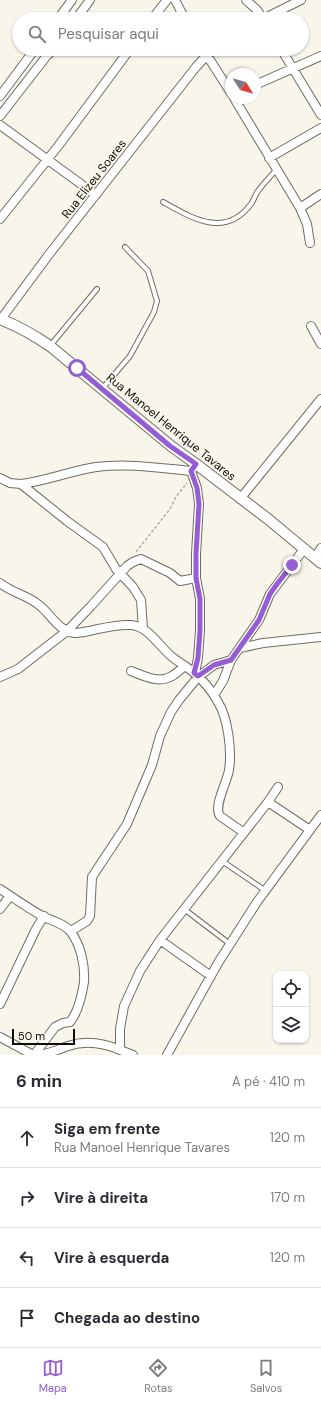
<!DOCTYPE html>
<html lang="pt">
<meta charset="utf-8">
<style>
:root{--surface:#fff;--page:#f7f7f7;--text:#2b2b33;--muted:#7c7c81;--line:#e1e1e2;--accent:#965cd4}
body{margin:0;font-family:"DM Sans",sans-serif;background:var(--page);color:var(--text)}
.controls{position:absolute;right:12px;bottom:12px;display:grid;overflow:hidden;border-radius:8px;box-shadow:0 1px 3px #0004}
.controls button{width:36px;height:36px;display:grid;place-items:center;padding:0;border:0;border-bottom:1px solid var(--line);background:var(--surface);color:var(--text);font:20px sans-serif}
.compass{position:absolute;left:225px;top:68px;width:36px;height:36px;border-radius:50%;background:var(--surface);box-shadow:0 1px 3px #0004;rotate:127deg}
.scale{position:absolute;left:12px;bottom:10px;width:63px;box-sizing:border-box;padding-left:4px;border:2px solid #0e0d0a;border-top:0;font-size:11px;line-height:14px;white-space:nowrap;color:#0e0d0a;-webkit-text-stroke:3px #f8f5ea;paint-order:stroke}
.stop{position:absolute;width:12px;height:12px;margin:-9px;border:3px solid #965cd4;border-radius:50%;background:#fff}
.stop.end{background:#965cd4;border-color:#fff;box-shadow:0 1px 4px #0008}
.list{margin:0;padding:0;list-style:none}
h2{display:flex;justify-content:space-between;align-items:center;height:52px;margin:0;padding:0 16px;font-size:17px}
h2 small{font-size:13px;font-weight:400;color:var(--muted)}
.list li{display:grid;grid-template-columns:26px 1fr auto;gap:12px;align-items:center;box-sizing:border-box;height:60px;padding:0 16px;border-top:1px solid var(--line)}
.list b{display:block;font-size:15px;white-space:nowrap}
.list p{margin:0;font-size:13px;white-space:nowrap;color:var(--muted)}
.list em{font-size:13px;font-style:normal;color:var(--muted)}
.icon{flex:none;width:22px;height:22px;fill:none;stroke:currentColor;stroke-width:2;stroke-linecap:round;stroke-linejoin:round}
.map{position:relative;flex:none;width:321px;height:1055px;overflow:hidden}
.search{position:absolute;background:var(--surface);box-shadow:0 1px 3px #0004;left:12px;right:12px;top:12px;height:44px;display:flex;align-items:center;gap:10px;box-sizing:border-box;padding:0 14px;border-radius:22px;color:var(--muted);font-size:15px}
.sheet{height:292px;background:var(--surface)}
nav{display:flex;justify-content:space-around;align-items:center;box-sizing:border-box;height:56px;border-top:1px solid var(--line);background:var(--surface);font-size:11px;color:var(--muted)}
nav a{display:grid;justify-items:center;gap:2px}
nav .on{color:var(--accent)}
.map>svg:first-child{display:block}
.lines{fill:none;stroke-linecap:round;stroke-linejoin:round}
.service-casing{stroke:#706d64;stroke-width:6}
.minor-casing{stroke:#706d64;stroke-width:10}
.tertiary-casing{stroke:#706d64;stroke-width:12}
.path{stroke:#b0ada5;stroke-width:1.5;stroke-dasharray:3 2;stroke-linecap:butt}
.service{stroke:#fff;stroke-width:4}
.minor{stroke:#fff;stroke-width:8}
.tertiary{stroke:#fff;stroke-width:10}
.route{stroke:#965cd4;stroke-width:5}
.labels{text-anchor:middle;stroke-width:3.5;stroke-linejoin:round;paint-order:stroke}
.street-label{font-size:12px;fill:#0e0d0a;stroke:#f8f5ea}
</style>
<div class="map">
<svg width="321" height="1055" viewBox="0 0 321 1055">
<rect width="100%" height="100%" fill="#f8f5ea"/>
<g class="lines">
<g class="service-casing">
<path id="service" d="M163,202c29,16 62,37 88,2 3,-4 4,-9 7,-13 6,-8 12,-14 18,-21
M50,346l47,-57
M102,389l28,-33 24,-44 3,-11 -9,-30 -23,-24
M222,861l44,30
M184,909l46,35"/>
</g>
<g class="minor-casing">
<path id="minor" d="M175,0l10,19
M246,0l11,10 6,9
M58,19l14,-19
M76,19l14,-19
M152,19l15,-19
M263,19l38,-19
M41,49l8,5
M203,49l28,44
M281,49l40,66
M255,85l66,-29
M0,96l35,-47
M234,98l66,110 7,16 3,19
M0,116l52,-67
M0,125l96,70
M269,158l52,-30
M300,208l21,-14
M0,219l59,-74 71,-96
M1,319l49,-66 146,-186 11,-12 9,-6
M311,326l10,18
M0,478l10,5 11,1c25,-3 49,-13 75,-17 32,-4 64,1 95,4
M21,484l46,37 36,26 13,22 17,18 8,13 2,29
M240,499l81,-100
M315,558l6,-10
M0,583c12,10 28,12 39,22 12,9 18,25 35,28 5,0 10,-1 15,-2 14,-3 28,-7 42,-6 17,1 28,21 40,31 7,6 15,10 22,16 10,8 19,19 25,30 10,16 14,49 11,68 -2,13 -16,36 -9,46l23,16
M240,648l23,-5 58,-6
M131,671c13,5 28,13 41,5 5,-3 9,-7 13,-10
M195,673l3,-15 2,-28v-31l-4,-21v-24l3,-50 -2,-16 -6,-17 5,-7
M0,677l18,-8 49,-38 24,-25 36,-40 6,-4 8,-3 29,14 10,8 16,-3
M214,695l9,-14 8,-21 28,-40 11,-26 34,-45
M268,802l42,28
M0,889c14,9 29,20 44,28 9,4 21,7 27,15 10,14 14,33 13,50 -2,13 -5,29 -14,40l-7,1 -8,4 -21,28
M0,909l10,-13
M71,931l16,-10 3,-5 2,-39 35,-53 25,-59 8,-29 11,-24 8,-12 19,-23 16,-12 17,-5
M160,940l51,36
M0,1004l36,-75 8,-13
M0,1037l33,18
M38,1055c11,-1 19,-5 30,-9 18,-6 36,-3 52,4
M133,1055l-13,-5v-21l4,-23 16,-35 20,-31 108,-138 10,-15
M167,1055l51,-92 39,-61 64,-87"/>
</g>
<g class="tertiary-casing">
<path id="tertiary" d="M0,319c18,7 34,16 50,27l121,100 25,18 72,55 53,44"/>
</g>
<path class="path" d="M136,552l34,-43 6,-12 11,-14"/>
<use href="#service" class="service"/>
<use href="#minor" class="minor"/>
<use href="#tertiary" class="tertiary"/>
</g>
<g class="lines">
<path class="route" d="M77,368l93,78 26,18 -5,7 6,17 2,16 -3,50v24l4,21v31l-2,28 -4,15 4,3 16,-11 17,-5 28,-40 11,-26 7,-10 15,-19"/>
</g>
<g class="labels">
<g class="street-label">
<text transform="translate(94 179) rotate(-52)" y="4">Rua Elizeu Soares</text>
<text transform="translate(171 427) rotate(39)" y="4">Rua Manoel Henrique Tavares</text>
</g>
</g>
</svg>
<div class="controls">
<button><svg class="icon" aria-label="locate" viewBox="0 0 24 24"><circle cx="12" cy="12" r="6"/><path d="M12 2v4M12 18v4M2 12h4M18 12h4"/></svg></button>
<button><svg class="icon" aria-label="layers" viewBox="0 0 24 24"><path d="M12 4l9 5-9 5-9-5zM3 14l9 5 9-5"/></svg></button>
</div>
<svg class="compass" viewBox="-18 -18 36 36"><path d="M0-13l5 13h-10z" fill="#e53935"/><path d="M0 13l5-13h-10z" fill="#7c7c81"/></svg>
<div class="scale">50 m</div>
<div class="stop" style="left:77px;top:368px"></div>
<div class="stop end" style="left:292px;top:565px"></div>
<div class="search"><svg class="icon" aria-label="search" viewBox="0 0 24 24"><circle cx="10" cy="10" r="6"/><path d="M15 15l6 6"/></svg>Pesquisar aqui</div>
</div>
<section class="sheet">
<h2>6 min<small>A pé · 410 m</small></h2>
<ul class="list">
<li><svg class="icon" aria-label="ahead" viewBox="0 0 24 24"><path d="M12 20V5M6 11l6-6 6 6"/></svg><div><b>Siga em frente</b><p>Rua Manoel Henrique Tavares</p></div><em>120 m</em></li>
<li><svg class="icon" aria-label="right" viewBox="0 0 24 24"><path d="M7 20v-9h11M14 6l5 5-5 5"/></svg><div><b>Vire à direita</b></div><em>170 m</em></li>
<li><svg class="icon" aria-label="left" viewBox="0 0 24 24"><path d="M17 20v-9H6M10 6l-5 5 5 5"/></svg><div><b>Vire à esquerda</b></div><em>120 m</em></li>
<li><svg class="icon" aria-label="arrive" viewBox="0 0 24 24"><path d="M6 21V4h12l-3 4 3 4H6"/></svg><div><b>Chegada ao destino</b></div></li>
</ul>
</section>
<nav>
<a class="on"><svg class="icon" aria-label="map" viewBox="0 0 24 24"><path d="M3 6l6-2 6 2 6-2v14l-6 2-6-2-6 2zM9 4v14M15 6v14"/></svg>Mapa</a>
<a><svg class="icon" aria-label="directions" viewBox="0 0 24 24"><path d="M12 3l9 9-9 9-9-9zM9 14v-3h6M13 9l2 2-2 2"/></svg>Rotas</a>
<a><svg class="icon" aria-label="saved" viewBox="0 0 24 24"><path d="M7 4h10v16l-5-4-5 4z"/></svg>Salvos</a>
</nav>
